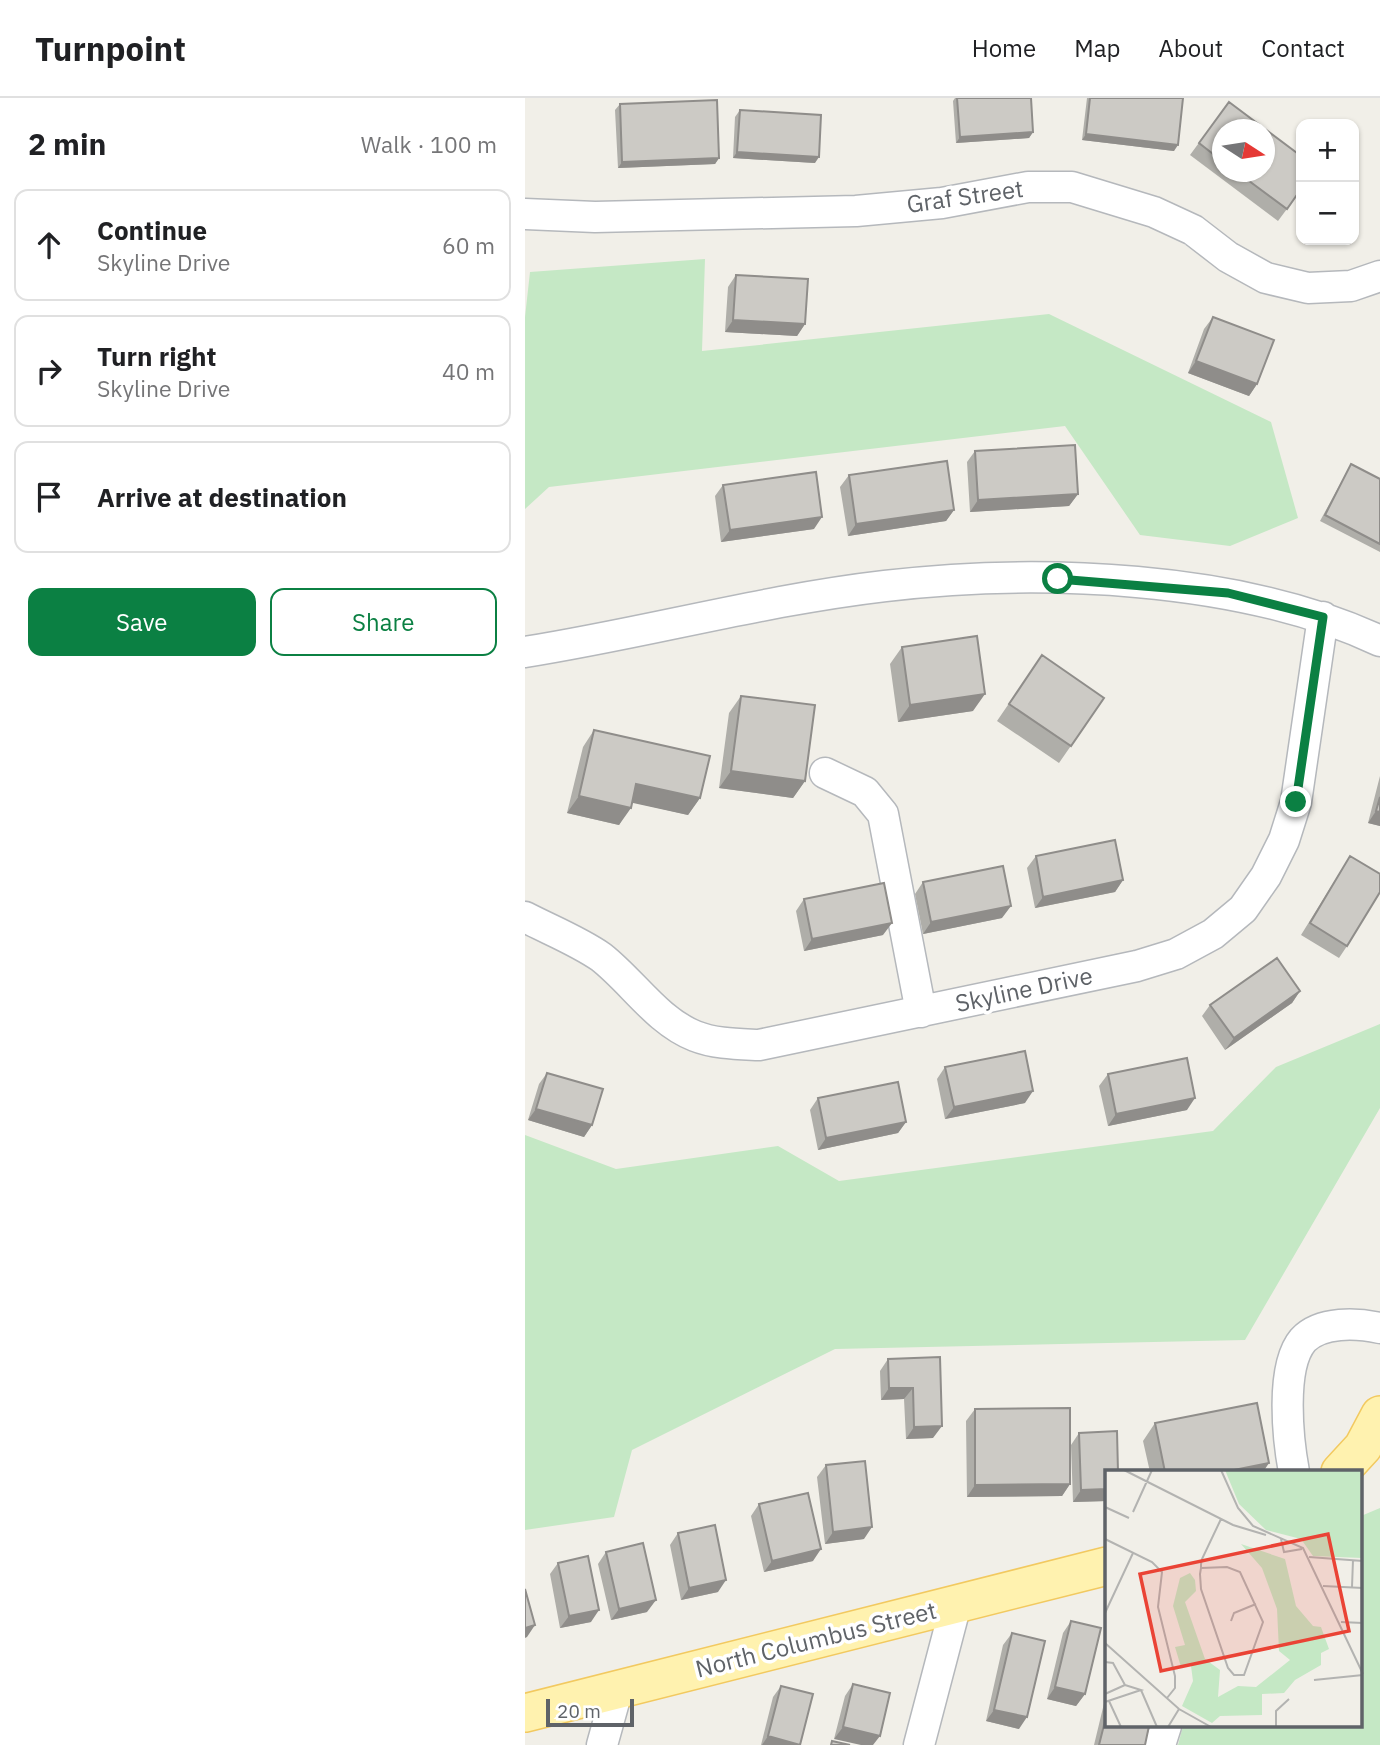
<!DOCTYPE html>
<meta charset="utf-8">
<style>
:root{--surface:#fff;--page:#f2f2f2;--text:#202124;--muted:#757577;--line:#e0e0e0;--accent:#0b8043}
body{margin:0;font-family:"IBM Plex Sans",sans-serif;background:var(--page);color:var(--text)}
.controls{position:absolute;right:21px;top:21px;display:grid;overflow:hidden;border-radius:14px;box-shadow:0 2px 5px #0004}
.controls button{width:63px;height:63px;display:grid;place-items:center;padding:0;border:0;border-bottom:2px solid var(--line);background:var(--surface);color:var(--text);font:35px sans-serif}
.compass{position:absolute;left:687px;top:21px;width:63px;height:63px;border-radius:50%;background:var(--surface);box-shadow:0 2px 5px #0004;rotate:102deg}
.scale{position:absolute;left:21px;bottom:18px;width:88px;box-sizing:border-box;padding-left:7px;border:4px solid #5f6368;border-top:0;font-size:19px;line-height:24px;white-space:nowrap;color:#5f6368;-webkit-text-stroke:5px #fff;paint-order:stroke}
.stop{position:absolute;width:21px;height:21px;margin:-16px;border:5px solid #0b8043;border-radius:50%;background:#fff}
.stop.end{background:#0b8043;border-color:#fff;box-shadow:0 2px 7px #0008}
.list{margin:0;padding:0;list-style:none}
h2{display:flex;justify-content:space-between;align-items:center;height:91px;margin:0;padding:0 28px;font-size:30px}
h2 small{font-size:23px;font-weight:400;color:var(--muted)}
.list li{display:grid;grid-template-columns:46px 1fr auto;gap:21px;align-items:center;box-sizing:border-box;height:112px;margin:0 14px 14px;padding:0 14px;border:2px solid var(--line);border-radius:14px}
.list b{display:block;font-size:26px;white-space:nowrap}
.list p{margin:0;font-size:23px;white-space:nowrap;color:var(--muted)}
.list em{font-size:23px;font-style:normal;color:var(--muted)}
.actions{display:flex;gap:14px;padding:21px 28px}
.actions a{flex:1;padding:16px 0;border:2px solid var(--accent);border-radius:14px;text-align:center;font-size:24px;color:var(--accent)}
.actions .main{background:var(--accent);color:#fff}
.icon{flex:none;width:38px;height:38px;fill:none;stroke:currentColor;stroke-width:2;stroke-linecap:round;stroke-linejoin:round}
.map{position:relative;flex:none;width:855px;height:1647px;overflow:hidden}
header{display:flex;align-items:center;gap:42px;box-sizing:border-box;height:98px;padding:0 35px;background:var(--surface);border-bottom:2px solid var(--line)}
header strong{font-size:33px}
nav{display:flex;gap:38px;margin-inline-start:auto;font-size:24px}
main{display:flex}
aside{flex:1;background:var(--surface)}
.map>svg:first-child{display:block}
.green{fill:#c5e8c5}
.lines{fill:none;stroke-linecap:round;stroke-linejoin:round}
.minor-casing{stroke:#b5b8bc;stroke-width:33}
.major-casing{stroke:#f2c960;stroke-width:40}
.minor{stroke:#fff;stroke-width:30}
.major{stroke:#fff2af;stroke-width:37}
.wall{fill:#afaea9;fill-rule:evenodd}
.shaded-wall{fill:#8f8d8a}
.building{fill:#cccac5;stroke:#8f8d8a;stroke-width:2}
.route{stroke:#0b8043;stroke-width:9}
.labels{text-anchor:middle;stroke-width:7;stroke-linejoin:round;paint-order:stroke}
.street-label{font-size:24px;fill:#5f6368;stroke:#fff}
.inset-road{fill:none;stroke:#b3b3b1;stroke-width:2}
.view{fill:#ea4335;fill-opacity:0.15;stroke:#ea4335;stroke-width:3.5}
.inset-edge{fill:none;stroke:#5f6368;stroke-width:3.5}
</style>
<header>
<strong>Turnpoint</strong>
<nav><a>Home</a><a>Map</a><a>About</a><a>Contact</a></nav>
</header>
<main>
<aside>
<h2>2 min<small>Walk · 100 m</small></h2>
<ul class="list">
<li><svg class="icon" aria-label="ahead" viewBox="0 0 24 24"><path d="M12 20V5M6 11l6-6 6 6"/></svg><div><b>Continue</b><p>Skyline Drive</p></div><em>60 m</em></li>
<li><svg class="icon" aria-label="right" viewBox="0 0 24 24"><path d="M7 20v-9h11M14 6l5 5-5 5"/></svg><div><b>Turn right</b><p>Skyline Drive</p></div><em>40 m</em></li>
<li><svg class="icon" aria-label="arrive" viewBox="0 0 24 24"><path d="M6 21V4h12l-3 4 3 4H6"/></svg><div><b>Arrive at destination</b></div></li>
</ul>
<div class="actions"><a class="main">Save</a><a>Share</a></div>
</aside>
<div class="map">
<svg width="855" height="1647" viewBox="0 0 855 1647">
<rect width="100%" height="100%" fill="#f1efe8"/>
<path class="green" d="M180,161l-3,92 347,-37 222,108 27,96 -68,28 -90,-11 -75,-109 -516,61 -24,22v-192l5,-45z
M855,926v84l-135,232 -410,9 -203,101 -18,67 -89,13v-395l91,34 162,-23 61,35 374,-50 63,-64z
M855,1410v237h-202l5,-19h178v-210z"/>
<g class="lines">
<g class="minor-casing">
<path id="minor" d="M0,116l70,3 261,-6 86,-8 86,-16h44l82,25 39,18 35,27 38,21 42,10 43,-2 29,-10
M0,554c120,-19 239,-52 360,-66 152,-18 355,-11 495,55
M300,675l40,19 18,22 38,198
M0,819c25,13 53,24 76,40 32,25 56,64 94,79 20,8 43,8 64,9l378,-79 39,-12 37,-20 30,-25 23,-33 18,-36 12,-38 27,-185
M769,1374c-6,-32 -14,-105 9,-132 18,-19 54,-17 77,-12
M77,1647l15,-54
M394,1647l37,-141
M635,1647l6,-19"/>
</g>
<g class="major-casing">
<path id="major" d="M815,1374l23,-25 17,-32
M0,1615l582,-147"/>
</g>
<use href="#minor" class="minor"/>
<use href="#major" class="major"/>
</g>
<path class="wall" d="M430,0h76l2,34 -4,6 -73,5 -3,-42z
M562,0h96l-9,53 -92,-11z
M704,4l72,88 -23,31 -88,-66zM697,32l42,42h-42z
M95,6l99,54 -4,6 -97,4 -3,-58z
M215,12l75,53 -82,-5 2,-41z
M211,177l69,49 -8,12 -72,-4 3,-45z
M688,219l44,67 -8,12 -61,-23 16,-44z
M450,353l103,43 -9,12 -99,6 -3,-50z
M826,366l29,15v73l-60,-31z
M324,377l105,35 -8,11 -98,15 -8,-49z
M198,387l91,44 -93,13 -6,-46z
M377,549l71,64 -75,11 -8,-58z
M517,557l62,43 -45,65 -62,-42z
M216,598l64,85 -12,17 -74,-10 10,-75z
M69,632l106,68 -12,17 -56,-13 -13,23 -52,-12 16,-66z
M855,678v50l-12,-3z
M511,758l87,24 -8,12 -80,16 -8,-40z
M825,758l-3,90 -8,12 -38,-23z
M398,784l79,36 -79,16 -8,-40z
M279,801l79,36 -79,16 -8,-40z
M775,893l-8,12 -67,47 -23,-34 8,-11z
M420,969l80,36 -80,16 -8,-40z
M22,975l45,52 -8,12 -56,-17 11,-36z
M583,976l79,36 -79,16 -9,-40z
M293,1000l88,24 -8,11 -80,17 -8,-40z
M415,1259l-7,81 -27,1 -2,-40 -23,1 -1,-29 8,-12z
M450,1311l95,75 -8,12 -95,1 -1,-76z
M630,1325l108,49h-113l-7,-31z
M554,1335l28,39v29l-34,1 -2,-57z
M301,1367l38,74 -39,5 -8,-67z
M234,1406l54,57 -49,11 -13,-56z
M153,1435l40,59 -37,8 -11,-55z
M81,1454l41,60 -36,8 -13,-56z
M33,1465l33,59 -31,6 -10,-54z
M546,1523l14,73 -9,12 -29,-7 16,-66z
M487,1535l7,96 -33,-8 17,-76z
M328,1586l37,9 -56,46 11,-43z
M256,1588l19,59h-39l12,-48z
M582,1593v35l38,19h-51z"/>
<path class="shaded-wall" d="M508,34l-4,6 -73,5 4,-6z
M561,36l92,11 -4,6 -92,-11z
M212,54l82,5 -4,6 -82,-5z
M194,60l-4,6 -97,4 4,-6z
M208,222l72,4 -8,12 -72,-4z
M671,263l61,23 -8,12 -61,-23z
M553,396l-9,12 -99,6 8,-12z
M429,412l-8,11 -98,15 8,-12z
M297,419l-8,12 -93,13 9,-12z
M460,596l-12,17 -75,11 12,-17z
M206,673l74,10 -12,17 -74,-10z
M111,686l64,14 -12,17 -64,-14z
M54,698l52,12 -12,17 -52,-12z
M851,713l4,1v14l-12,-3z
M598,782l-8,12 -80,16 8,-11z
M486,808l-9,12 -79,16 8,-12z
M367,825l-9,12 -79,16 8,-12z
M775,893l-8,12 -67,47 9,-12z
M508,993l-8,12 -80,16 9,-12z
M670,1000l-8,12 -79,16 8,-12z
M11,1011l56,16 -8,12 -56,-17z
M381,1024l-8,11 -80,17 8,-12z
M364,1290h24l-9,11 -23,1z
M417,1328l-9,12 -27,1 8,-12z
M744,1365l-6,9h-39z
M545,1386l-8,12 -95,1 8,-12z
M582,1391v12l-34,1 8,-12z
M347,1429l-8,12 -39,5 8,-12z
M296,1451l-8,12 -49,11 8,-11z
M201,1482l-8,12 -37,8 8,-12z
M131,1502l-9,12 -36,8 8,-11z
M74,1512l-8,12 -31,6 9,-12z
M10,1527l-8,12 -2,1v-10z
M530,1589l30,7 -9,12 -29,-7z
M469,1612l33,7 -8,12 -33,-8z
M318,1629l37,9 -7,9h-12l-27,-6z
M243,1638l32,9h-38z"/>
<path class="building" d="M432,0h74l2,34 -73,5z
M565,0h93l-5,47 -92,-11z
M192,2l2,58 -97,4 -2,-58z
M704,4l72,54v33l-14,20 -50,-37h27v-42h-42v31l-23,-18z
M215,12l81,5 -2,42 -82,-5z
M211,177l72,4 -3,45 -72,-4z
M688,219l61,23 -17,44 -61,-23z
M550,347l3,49 -100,6 -3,-49z
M422,363l7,49 -98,14 -7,-49z
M826,366l29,15v65l-55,-29z
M291,374l6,45 -92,13 -7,-45z
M452,538l8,58 -75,11 -8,-58z
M517,557l62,43 -33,48 -62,-42z
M216,598l74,9 -10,76 -74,-10z
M69,632l116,26 -10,42 -64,-14 -5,24 -52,-12z
M855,699v15l-4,-1z
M590,742l8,40 -80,17 -7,-41z
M825,758l30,18v18l-33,54 -37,-23z
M478,768l8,40 -80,16 -8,-40z
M359,785l8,40 -80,16 -8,-40z
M752,860l23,33 -66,47 -24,-33z
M500,953l8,40 -79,16 -9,-40z
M662,960l8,40 -79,16 -8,-40z
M22,975l56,16 -11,36 -56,-16z
M373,984l8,40 -80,16 -8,-40z
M415,1259l2,69 -28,1 -1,-39h-24l-1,-29z
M732,1305l12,60 -45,9h-59l-10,-49z
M545,1310v76l-95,1v-76z
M592,1333l1,41h-11v17l-26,1 -2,-57z
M340,1363l7,66 -39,5 -7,-67z
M283,1395l13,56 -49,12 -13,-57z
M190,1427l11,55 -37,8 -11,-55z
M118,1445l13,57 -37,9 -13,-57z
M63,1458l11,54 -30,6 -11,-53z
M0,1491l10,36 -10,3z
M546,1523l30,7 -16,66 -30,-7z
M487,1535l33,8 -18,76 -33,-7z
M328,1586l37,9 -10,43 -37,-9z
M256,1588l32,8 -13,51 -32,-9z
M582,1615v13h42l-4,19h-46z
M307,1643l18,4h-19z"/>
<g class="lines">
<path class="route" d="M533,481l170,14 95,24 -27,185"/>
</g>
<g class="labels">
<g class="street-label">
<text transform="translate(440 99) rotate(-8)" y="8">Graf Street</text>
<text transform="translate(499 892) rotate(-12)" y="8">Skyline Drive</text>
<text transform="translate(291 1542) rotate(-14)" y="8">North Columbus Street</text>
</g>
</g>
<g transform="translate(580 1372)">
<rect width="257" height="257" fill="#f1efe8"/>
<path d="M120,0h137v88l-49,-2 -12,-17 -35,-9 -27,-26zM136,74l44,15 11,47 17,20 8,1 8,22 -8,4v12l-26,15 -11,13 -22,1v21l-42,1 -8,7 -30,-17 11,-25 -2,-15 -10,1 -6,-20 10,-2 -12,-39 7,-28 10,-5 5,7 1,11 -11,11 20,57 15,11 -2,27 20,-11 18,1 34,-27 -11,-9 -2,-42 -15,-41z" fill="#c5e8c5"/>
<path class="inset-road" d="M19,0l109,55 33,10M116,0l17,38 15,18 50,22 60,126M0,37l24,11M28,42l19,-42M0,69l47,23 10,10 -4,35 17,69v12l-8,10M176,69l3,13 18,-3M204,87l54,4M96,98l26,-1 13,5 23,50 -19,53h-10l-6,-7 -27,-79 -1,-15 1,-6v-4l1,-5 19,-40M218,116l40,2M247,117l1,-27M0,143l28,-60M126,151l3,-8 22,-9M236,152l22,1M0,173l74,66 32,18M0,192l8,1 12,22 -20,9M209,210l49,-5M36,220l16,37M4,231l12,26M0,232l36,-12 -16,-5M63,257l11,-18M171,257v-16l13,-12"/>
<path class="view" d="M223,64l21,97 -188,40 -21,-97z"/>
<rect width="257" height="257" class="inset-edge"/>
</g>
</svg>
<div class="controls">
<button>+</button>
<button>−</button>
</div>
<svg class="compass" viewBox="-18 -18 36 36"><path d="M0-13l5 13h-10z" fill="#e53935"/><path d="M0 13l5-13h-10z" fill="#757577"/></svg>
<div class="scale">20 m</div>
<div class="stop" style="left:533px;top:481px"></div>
<div class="stop end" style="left:771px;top:704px"></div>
</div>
</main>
